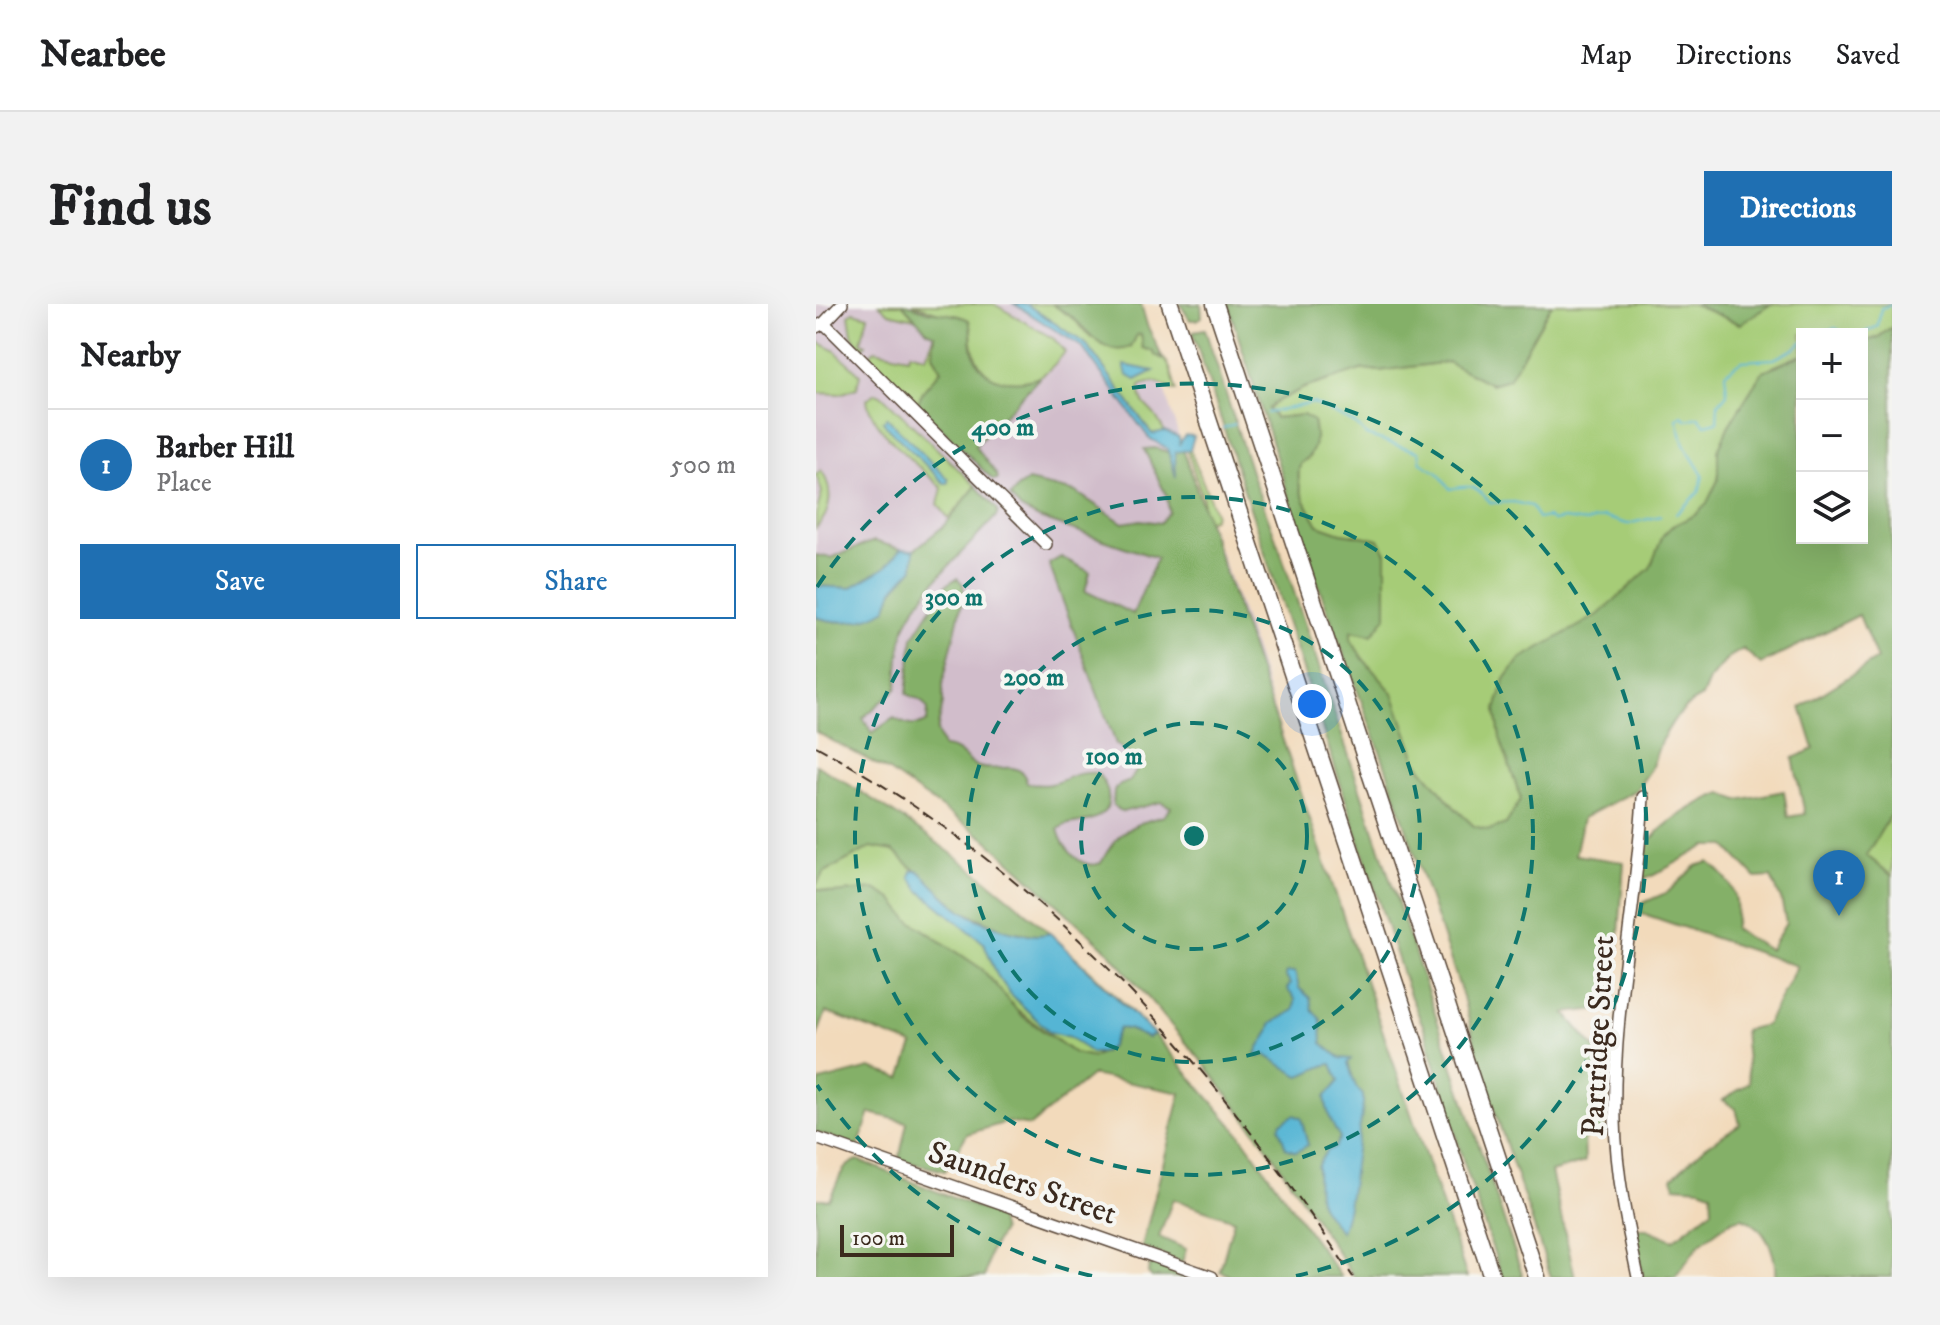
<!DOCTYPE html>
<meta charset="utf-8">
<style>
:root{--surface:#fff;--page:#f2f2f2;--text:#202124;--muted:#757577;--line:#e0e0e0;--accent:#1f6fb2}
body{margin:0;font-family:"IM FELL DW Pica",serif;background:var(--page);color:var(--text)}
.controls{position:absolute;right:24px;top:24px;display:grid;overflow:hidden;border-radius:0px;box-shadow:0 8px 32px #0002}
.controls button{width:72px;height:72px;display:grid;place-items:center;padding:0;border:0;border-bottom:2px solid var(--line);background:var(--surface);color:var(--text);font:40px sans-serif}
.scale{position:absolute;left:24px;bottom:20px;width:114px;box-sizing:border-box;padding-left:8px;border:4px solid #3b2a1e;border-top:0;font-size:22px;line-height:28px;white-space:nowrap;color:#3b2a1e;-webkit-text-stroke:6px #f6f6f2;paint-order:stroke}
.you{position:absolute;left:496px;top:400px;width:28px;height:28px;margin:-20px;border:6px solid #fff;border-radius:50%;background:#1a73e8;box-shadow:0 0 0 12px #1a73e833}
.badge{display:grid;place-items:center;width:52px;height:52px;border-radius:50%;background:var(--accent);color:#fff;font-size:26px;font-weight:700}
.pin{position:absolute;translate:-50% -66px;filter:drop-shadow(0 2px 4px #0008)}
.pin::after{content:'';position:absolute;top:42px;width:28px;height:24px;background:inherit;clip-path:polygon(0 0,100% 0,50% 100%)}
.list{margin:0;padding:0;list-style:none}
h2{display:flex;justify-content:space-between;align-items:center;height:104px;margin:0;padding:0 32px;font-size:34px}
h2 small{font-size:26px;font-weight:400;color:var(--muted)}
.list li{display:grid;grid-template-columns:52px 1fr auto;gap:24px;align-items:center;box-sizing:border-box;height:112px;padding:0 32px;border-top:2px solid var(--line)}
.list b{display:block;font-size:30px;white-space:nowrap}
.list p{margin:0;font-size:26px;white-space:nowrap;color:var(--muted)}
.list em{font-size:26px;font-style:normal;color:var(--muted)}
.actions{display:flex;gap:16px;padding:24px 32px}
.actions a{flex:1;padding:18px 0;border:2px solid var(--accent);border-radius:0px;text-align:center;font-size:28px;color:var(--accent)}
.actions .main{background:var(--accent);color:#fff}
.icon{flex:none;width:44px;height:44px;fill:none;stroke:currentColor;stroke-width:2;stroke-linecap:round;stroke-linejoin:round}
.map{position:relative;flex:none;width:1076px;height:973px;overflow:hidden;border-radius:0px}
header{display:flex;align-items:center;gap:48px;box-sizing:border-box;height:112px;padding:0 40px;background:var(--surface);border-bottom:2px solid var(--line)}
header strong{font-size:38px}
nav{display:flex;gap:44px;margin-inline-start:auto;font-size:28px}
.intro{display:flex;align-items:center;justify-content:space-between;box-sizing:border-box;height:192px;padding:0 48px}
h1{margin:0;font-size:56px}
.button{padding:20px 36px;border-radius:0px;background:var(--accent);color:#fff;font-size:28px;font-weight:700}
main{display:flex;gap:48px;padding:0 48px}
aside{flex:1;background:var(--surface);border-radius:0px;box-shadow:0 8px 32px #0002}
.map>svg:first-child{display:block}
.industrial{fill:#d1bdcb}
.green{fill:#a6cc77;stroke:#707b4a;stroke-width:2}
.forest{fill:#84b068;stroke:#606d43;stroke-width:2}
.water{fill:#55b5d4;stroke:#487079;stroke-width:2}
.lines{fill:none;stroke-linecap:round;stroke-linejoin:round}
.stream{stroke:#55b5d4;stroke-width:2}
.minor-casing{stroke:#564436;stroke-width:14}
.highway-casing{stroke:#564436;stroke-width:19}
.minor{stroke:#fff;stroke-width:11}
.highway{stroke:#fff;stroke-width:16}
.rail{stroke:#3b2a1e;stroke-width:2;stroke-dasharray:12 6;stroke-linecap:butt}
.ring{fill:none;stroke:#0f766e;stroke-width:4;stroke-dasharray:14 10}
.labels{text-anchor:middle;stroke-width:8;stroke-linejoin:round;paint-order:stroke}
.street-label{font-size:32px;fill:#3b2a1e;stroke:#f6f6f2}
.centre{fill:#0f766e;stroke:#f6f6f2;stroke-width:4}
.ring-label{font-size:24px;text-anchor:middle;font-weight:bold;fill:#0f766e;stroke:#f6f6f2;stroke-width:8;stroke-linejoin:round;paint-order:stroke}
</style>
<header>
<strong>Nearbee</strong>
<nav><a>Map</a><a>Directions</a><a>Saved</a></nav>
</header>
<div class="intro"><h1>Find us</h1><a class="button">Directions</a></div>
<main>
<aside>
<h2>Nearby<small></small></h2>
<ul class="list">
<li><span class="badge">1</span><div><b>Barber Hill</b><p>Place</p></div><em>500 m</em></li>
</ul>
<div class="actions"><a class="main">Save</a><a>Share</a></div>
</aside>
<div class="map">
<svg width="1076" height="973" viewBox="0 0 1076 973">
<rect width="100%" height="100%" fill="#f6f6f2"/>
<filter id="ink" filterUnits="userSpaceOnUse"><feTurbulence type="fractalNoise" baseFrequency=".0125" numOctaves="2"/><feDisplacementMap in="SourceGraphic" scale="16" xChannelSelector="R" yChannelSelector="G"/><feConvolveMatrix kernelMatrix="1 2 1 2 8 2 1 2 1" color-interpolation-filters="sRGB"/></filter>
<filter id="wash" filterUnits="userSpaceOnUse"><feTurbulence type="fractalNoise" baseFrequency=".006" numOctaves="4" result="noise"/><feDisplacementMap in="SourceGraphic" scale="32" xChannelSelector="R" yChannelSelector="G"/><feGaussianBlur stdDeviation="1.8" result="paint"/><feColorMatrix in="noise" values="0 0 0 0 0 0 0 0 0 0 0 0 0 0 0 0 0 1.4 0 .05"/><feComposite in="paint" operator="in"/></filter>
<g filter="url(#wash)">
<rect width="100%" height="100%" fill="#f2dabb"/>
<path class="industrial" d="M0,0h321l46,145 66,183 62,192 156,453 -194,-130 -163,-194 -123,-113 -98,-69 -73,-39z"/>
<path class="green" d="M63,0h23l13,15 -26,-6z
M97,0h81l60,35 11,13c-7,9 -14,17 -23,23 -9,6 -19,8 -30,7 -32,-3 -40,-24 -41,-53l-23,-13z
M210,0h26l22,15 17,19 50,-4c5,11 14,17 23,25 7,6 10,22 12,32h-3c-10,-8 -22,-11 -33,-5 -1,16 5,18 14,28 4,5 7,12 11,17l-13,3 -65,-89z
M736,0h141l47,20 30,-20h122v23l-15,11 -15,4v-8h-60v21l-39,16 -35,56 23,14 -83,119 -135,214 -32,90 -83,-100 -41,-89 -14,-16 -12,-19 -1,-9 13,1 23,-15v-64l-8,-14 -37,-6 -23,-8c-11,-20 -24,-38 -18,-61l10,-7 -7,-42 -27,3 -8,-9 5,-6 31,-15 60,-19 15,2 69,-9 43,22 18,-5z
M38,8l14,4 -7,26 5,2 -5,6 -9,-15 -3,-20z
M119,30l-2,20 8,17 -17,19 -7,14 -47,-42 1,-9 4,-3 33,7 2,-5 16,5z
M0,37l18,9 26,24 -3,14 -17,6 -24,-1z
M60,89l5,2 95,91 -27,33 -11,-15 4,-16c-21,-20 -73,-60 -75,-89z
M371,146h3l25,62 -1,6 -4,2 -8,-2 1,-19z
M5,166c13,19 11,42 -5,58v-14l6,-22 -6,-17z
M0,461c126,73 238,164 338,269l-44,14 -17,9 -19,-4 -59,-45 -199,-34z
M1076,509v63l-26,-21z"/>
<path class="forest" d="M86,0c11,0 16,5 26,7 14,3 28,2 41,9 3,10 1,21 4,31 8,32 40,35 67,26l-65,69 22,29 1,4 -5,1 -76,-76 7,-14 17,-20 -8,-16 2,-19 -8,-4z
M236,0h89l6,21 16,34 -8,-4 -2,-4 -10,-3 -2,-14 -4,1 -6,12c-28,11 -40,-14 -58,-29 -6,-5 -14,-9 -21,-14z
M364,0h21l1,13 -5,3h-7z
M412,0h324l-43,75 -18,5 -43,-22 -69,9 -15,-2 -60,19 -31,15 -5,6 7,9 28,-3 10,6c4,19 4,31 -13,43 -6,23 7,41 18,61l23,8 38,6 7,14v64l-14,18 -21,-4v9l12,19 30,34 25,71 36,43 20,19 15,4 17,-6 15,-25 -21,-61 -4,-28 9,-31 15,-20 78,-44 52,-47 13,-33 9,-9 23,-11 11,-10 12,-25v-29l10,-24 35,-56 39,-16v183h60v-196l15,-4 15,-11v486l-26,42 26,21v401h-117c2,-24 -10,-51 -33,-59l-11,3 -31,23 -25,33h-32l-10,-49 14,1 26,11 39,-30 -1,-18 -11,-4 -25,-2 -3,-8 33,-31 35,-23 -4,-15 -13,-9 26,-17 -5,-53 22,-5 31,-59 -156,-53 2,-10 25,-11 28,-26 13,-4c25,20 32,36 25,67l36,21 16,-27 -5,-24 -10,-22 -15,1 -30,-32h-20l-52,29 -12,4c0,-8 0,-17 2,-25 6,-26 55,-52 78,-61l16,7 46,-9 4,26 17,-3 -12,-56 21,-9 -13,-42 76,-48 -18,-44 -98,49 -18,-15 -15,9 -19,22 -7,17 -11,6 -17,17 -13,21 -10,28 -15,21 -53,28 -8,37 49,7 -10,145 -49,6 42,50 -3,66 -20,4 1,29 -34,10 24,105h-24l-68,-201 -20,-79 -79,-235 -78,-210z
M877,0h78l-31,20z
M389,25l47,146 28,75 243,727h-21l-39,-117 -38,-130 -16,-37 -215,-656 -1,-6z
M339,144l16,5v9l4,-10 8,-3 284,828h-113l-85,-127 -64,-85 -95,-112 -123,-113 -98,-69 -73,-39v-115c27,9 45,4 70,-8l7,-19 20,-22 1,-18 31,-25 31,-39 22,24 -1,5c-28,32 -70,68 -89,105 -9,20 -10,46 -11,68l-34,30 9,15 22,-15c12,7 20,10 33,4l1,-13 -6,-8 -15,-7 6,-57 33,-52 11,-7 6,6 1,10 -21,88v21l-6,28 6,16c21,2 19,12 33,19 18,9 45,-10 51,17 33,8 40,-13 70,-10 14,16 19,39 -7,47 -11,4 -22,1 -32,9 4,18 23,42 43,34 16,-32 30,-39 63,-47l7,-9 -10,-5 -39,10 -9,-7 1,-15 6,-5 10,-4 7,-11 -7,-15 -14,-11 -67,-180 12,-7 29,15 -5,19 48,23 24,-56 -118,-40 -18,-9 -11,-12 8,-10 10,-6 48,11 47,31 18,-3 19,3 9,-11 -2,-15 -23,-48z
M58,237l27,8 -15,18 -36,21 -34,-2v-31l15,3z
M0,461c83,48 162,104 234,168l-7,3 -35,-5 -46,-20 -69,-60 -22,-4 -48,26 -7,13z
M0,585l17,4 42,-4 17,10 16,20 74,50 39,46 53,38 19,4 17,-9 9,-20 9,1 20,9 6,-4 85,99 102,144h-108l-13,-6 14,-51 -61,-21 -14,38 27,12 -4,14 -40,-16 39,-154 -89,-18 -62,51 -23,-4 -40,12 -22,37 -46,-11 8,-38 -37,-9 -12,34 -42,-15v-39l4,-12 50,-13 31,10 12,-33 -87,-33 -10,27z
M42,856l140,56 4,15 -12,21 -5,25h-169v-78h13c11,-17 8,-31 29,-39z
M344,958l33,15h-41l-4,-4 1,-7z"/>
<path class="water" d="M198,0h12l61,41 65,89 13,-3 14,6 1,6 5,-8 9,1 -4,14 -15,2 1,25 -8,-28 -19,-11 -67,-91z
M308,61l30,6 -18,9 -9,-5z
M71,114l61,61v4h-4l-58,-57 -3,-5z
M85,245l13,1 -1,18 -20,22 -7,19c-21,14 -46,16 -70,8v-31l34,2 36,-21z
M96,567h7c14,13 27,28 42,39 19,13 67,31 89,23l104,101 -6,4 -20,-9 -9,-1 -9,20 -10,5h-9l-21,-16 -20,-5 -38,-36 -15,-21 -13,-32 -64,-52 -10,-14z
M472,668h7l4,16 11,10 2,11 9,11 1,23 18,15 11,1 -3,4 8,24 7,8c1,16 -3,28 -5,43 -6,32 -6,63 -17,94 -26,-31 -23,-28 -24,-66l10,-16 8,-3 5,-10c-9,-12 -13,-24 -15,-40l14,-16 -7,-17c-13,1 -21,10 -33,12l-35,-22 -4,3 -4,-2c4,-16 12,-14 15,-31l23,-14 1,-11 -8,-10 3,-5 -5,-9z
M478,811l7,3 7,27 -12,7 -10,-4 -7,-20 2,-5z"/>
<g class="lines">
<path class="stream" d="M994,30l26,-6 9,6
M1046,30l16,-8 3,-18 11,-3
M451,109l46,-10 41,20 12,12 53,17 2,11 17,10 12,16c23,-5 25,-4 41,14l23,-1 17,4 7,13 9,-2 6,4 11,-2 22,3 18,-5 23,7 34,-8
M407,124l12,-4
M860,210l23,-22 4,-17 -19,-30 -7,-26 5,-3 5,4 12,-3 6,8 12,-3 1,-18 9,-10 -2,-21 16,-12 33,-2 20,-10 8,-8"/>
</g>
</g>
<g filter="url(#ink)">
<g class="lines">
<g class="minor-casing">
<path id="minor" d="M8,19l18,-19
M0,23l8,-4 222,221
M0,834l396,139
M822,973c-11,-52 -22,-104 -23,-157 -3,-108 22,-216 28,-323"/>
</g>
<g class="highway-casing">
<path id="highway" d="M354,0l322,973
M399,0l322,973"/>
</g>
<use href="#minor" class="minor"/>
<use href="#highway" class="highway"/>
<path class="rail" d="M0,442c232,128 393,313 537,531"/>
</g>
</g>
<g class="ring">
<circle cx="378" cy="532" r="113"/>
<circle cx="378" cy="532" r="226"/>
<circle cx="378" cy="532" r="339"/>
<path d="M276 972A452 452 0 0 1 1 781M1 283A452 452 0 1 1 480 972"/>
</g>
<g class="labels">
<g class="street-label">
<text transform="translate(781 732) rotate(-87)" y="11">Partridge Street</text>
<text transform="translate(207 878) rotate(19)" y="11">Saunders Street</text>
</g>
</g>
<circle cx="378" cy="532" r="12" class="centre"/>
<g class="ring-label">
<text x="187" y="131">400 m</text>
<text x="138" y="301">300 m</text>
<text x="218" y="381">200 m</text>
<text x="298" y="460">100 m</text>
</g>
</svg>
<div class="controls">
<button>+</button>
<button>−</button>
<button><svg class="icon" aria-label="layers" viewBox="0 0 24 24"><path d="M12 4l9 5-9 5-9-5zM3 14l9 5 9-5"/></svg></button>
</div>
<div class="scale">100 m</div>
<div class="you"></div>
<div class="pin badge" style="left:1023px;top:612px">1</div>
</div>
</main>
